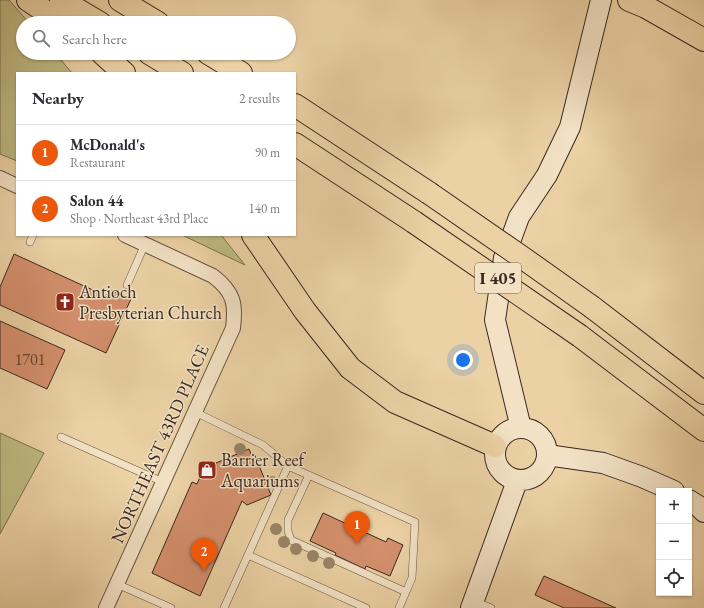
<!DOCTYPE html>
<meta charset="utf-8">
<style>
:root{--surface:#fff;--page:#f7f7f7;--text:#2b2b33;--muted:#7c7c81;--line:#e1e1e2;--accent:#ea580c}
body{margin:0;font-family:"EB Garamond",serif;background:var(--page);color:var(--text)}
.controls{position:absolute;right:12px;bottom:12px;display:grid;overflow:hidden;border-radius:0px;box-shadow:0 1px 3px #0004}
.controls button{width:36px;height:36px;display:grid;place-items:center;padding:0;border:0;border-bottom:1px solid var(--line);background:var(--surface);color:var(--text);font:20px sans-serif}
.you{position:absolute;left:463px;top:360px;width:14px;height:14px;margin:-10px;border:3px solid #fff;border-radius:50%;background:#1a73e8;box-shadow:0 0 0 6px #1a73e833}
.badge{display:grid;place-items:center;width:26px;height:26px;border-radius:50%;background:var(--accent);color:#fff;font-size:13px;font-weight:700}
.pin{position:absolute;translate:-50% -33px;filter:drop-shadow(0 1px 2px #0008)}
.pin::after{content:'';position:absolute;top:21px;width:14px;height:12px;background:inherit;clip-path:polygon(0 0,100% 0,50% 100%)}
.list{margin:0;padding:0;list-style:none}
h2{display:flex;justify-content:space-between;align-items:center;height:52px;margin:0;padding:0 16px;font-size:17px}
h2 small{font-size:13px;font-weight:400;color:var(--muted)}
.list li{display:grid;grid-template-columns:26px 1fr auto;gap:12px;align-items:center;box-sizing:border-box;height:56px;padding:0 16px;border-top:1px solid var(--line)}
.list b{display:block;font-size:15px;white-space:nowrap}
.list p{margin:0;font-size:13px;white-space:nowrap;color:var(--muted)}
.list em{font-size:13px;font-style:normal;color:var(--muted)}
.icon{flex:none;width:22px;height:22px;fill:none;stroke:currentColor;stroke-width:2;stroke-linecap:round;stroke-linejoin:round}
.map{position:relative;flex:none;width:704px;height:608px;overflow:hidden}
.search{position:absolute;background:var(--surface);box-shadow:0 1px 3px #0004;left:16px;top:16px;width:280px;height:44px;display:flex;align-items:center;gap:10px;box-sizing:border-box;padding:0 14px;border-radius:22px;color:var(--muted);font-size:15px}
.panel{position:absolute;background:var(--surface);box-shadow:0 1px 3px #0004;left:16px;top:72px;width:280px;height:164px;border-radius:0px}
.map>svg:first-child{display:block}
.green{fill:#beb981;stroke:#7c7051}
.building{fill:#d48f6d;stroke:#392821}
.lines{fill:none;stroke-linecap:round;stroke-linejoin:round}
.lane-casing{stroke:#665242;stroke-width:8}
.street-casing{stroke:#665242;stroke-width:16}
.secondary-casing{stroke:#392821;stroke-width:22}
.highway-casing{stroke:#392821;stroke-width:24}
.lane{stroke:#f2e1c4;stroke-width:7}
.street{stroke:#f2e1c4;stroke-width:14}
.secondary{stroke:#f2e1c4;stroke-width:20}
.highway{stroke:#ebd1a4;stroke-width:22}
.highway-bridge-casing{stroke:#392821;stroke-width:24;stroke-linecap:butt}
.highway-bridge{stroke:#ebd1a4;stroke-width:22}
.tree{fill:#988466}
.labels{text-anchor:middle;stroke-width:3;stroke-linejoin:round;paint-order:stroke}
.number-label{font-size:16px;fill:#604234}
.shield{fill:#f2e1c4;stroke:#706052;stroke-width:1}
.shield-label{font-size:17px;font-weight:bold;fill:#392821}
.poi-label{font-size:18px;fill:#392821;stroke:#f2e1c4;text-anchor:start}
.street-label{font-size:18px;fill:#392821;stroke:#f2e1c4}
</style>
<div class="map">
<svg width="704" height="608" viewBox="0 0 704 608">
<rect width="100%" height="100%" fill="#ebd1a4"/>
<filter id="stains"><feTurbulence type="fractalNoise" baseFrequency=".005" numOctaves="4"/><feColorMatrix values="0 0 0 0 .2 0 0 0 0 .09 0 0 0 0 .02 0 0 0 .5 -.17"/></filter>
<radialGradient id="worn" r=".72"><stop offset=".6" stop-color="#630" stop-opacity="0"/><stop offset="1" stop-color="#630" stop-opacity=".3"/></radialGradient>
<path class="green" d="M0,0h9l20,23h-6v30h32l17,20h-55v88l-17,-7z
M182,235h39l24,30z
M0,433l44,20 -44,81z"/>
<path class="building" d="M14,254l92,42 4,-6 21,9 -25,54 -106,-48v-18z
M0,321l65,29 -18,39 -47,-21z
M249,449l2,5 3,-1 17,42 -24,10 -5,-4 -42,95 -48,-23 40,-91 5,2 7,-16z
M323,513l63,29 2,-4 15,7 -13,31 -24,-10 -1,3 -30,-14 1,-2 -26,-12z
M544,576l72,32h-52l-29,-13z"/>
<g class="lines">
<g class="lane-casing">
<path id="lane" d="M30,242l3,-7
M127,285l18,-41
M195,412l68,33 25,21 127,56 -3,56 -13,30
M61,437l102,45
M288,466l-40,89 118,53
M309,475l-21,45v11l3,9 115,52
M117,584l54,24
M474,601l17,7
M224,608l24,-53"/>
</g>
<g class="street-casing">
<path id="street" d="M0,178l17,8
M106,608l127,-280c3,-24 1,-36 -20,-52l-88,-41"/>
</g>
<g class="secondary-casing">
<path id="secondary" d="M495 454a26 26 0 1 1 52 0a26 26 0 1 1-52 0Z
M521,428l-26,-108 9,-62 15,-41 28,-42 23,-48 31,-127
M547,455l56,8 39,14 32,14
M689,500l8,5 7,7
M471,608l46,-127"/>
</g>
<g class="highway-casing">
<path id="highway" d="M28,0l35,23
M61,0l39,23
M120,0l38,23
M629,0l17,7 58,33
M102,53l22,20
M149,53l33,20
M208,53l33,20
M295,105l134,88
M295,144l119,78
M253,235l52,76 45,57 45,34 100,44
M592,307l112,86
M580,336l124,94"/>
</g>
<use href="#lane" class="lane"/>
<use href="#street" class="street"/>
<use href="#secondary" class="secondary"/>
<use href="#highway" class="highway"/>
<g class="highway-bridge-casing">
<path id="highway-bridge" d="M429,193l94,65 69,49
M414,222l166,114"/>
</g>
<use href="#highway-bridge" class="highway-bridge"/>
</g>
<g class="tree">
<circle cx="240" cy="449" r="6"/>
<circle cx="272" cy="482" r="6"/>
<circle cx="276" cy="529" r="6"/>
<circle cx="284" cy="542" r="6"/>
<circle cx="296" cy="549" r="6"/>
<circle cx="313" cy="556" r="6"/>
<circle cx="329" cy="563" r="6"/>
</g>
<defs>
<g id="church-square" transform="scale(1)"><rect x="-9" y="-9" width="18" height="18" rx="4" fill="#8f2418" stroke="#f2e1c4"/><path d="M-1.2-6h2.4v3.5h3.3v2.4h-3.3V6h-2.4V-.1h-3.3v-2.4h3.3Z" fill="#fff"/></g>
<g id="shop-square" transform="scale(1)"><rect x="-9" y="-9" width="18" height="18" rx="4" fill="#8f2418" stroke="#f2e1c4"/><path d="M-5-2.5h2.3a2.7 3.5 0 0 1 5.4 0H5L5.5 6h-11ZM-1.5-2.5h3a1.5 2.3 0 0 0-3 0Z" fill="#fff"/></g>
</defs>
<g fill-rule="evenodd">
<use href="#church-square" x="65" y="302"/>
<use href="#shop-square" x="207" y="470"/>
</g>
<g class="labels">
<g class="number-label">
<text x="30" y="365">1701</text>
</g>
<rect class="shield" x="475" y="263" width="46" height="30" rx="3"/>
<g class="shield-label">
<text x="498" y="284">I 405</text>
</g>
<g class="poi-label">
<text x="79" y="298">Antioch<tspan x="79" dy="21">Presbyterian Church</tspan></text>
<text x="221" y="466">Barrier Reef<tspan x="221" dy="21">Aquariums</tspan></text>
</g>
<g class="street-label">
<text transform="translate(160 444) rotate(-66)" y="6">NORTHEAST 43RD PLACE</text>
</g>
</g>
<rect width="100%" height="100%" filter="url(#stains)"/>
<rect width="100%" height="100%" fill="url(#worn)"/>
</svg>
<div class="controls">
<button>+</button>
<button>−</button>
<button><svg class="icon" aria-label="locate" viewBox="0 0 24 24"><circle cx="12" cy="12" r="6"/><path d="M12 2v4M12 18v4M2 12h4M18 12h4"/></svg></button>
</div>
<div class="you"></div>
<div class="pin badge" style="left:357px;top:544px">1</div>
<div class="pin badge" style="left:204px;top:571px">2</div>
<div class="search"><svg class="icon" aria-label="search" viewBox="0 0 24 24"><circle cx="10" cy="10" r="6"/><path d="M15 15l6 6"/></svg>Search here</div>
<section class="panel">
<h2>Nearby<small>2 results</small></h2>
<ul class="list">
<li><span class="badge">1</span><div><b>McDonald's</b><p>Restaurant</p></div><em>90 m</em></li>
<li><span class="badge">2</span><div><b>Salon 44</b><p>Shop · Northeast 43rd Place</p></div><em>140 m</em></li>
</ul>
</section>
</div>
